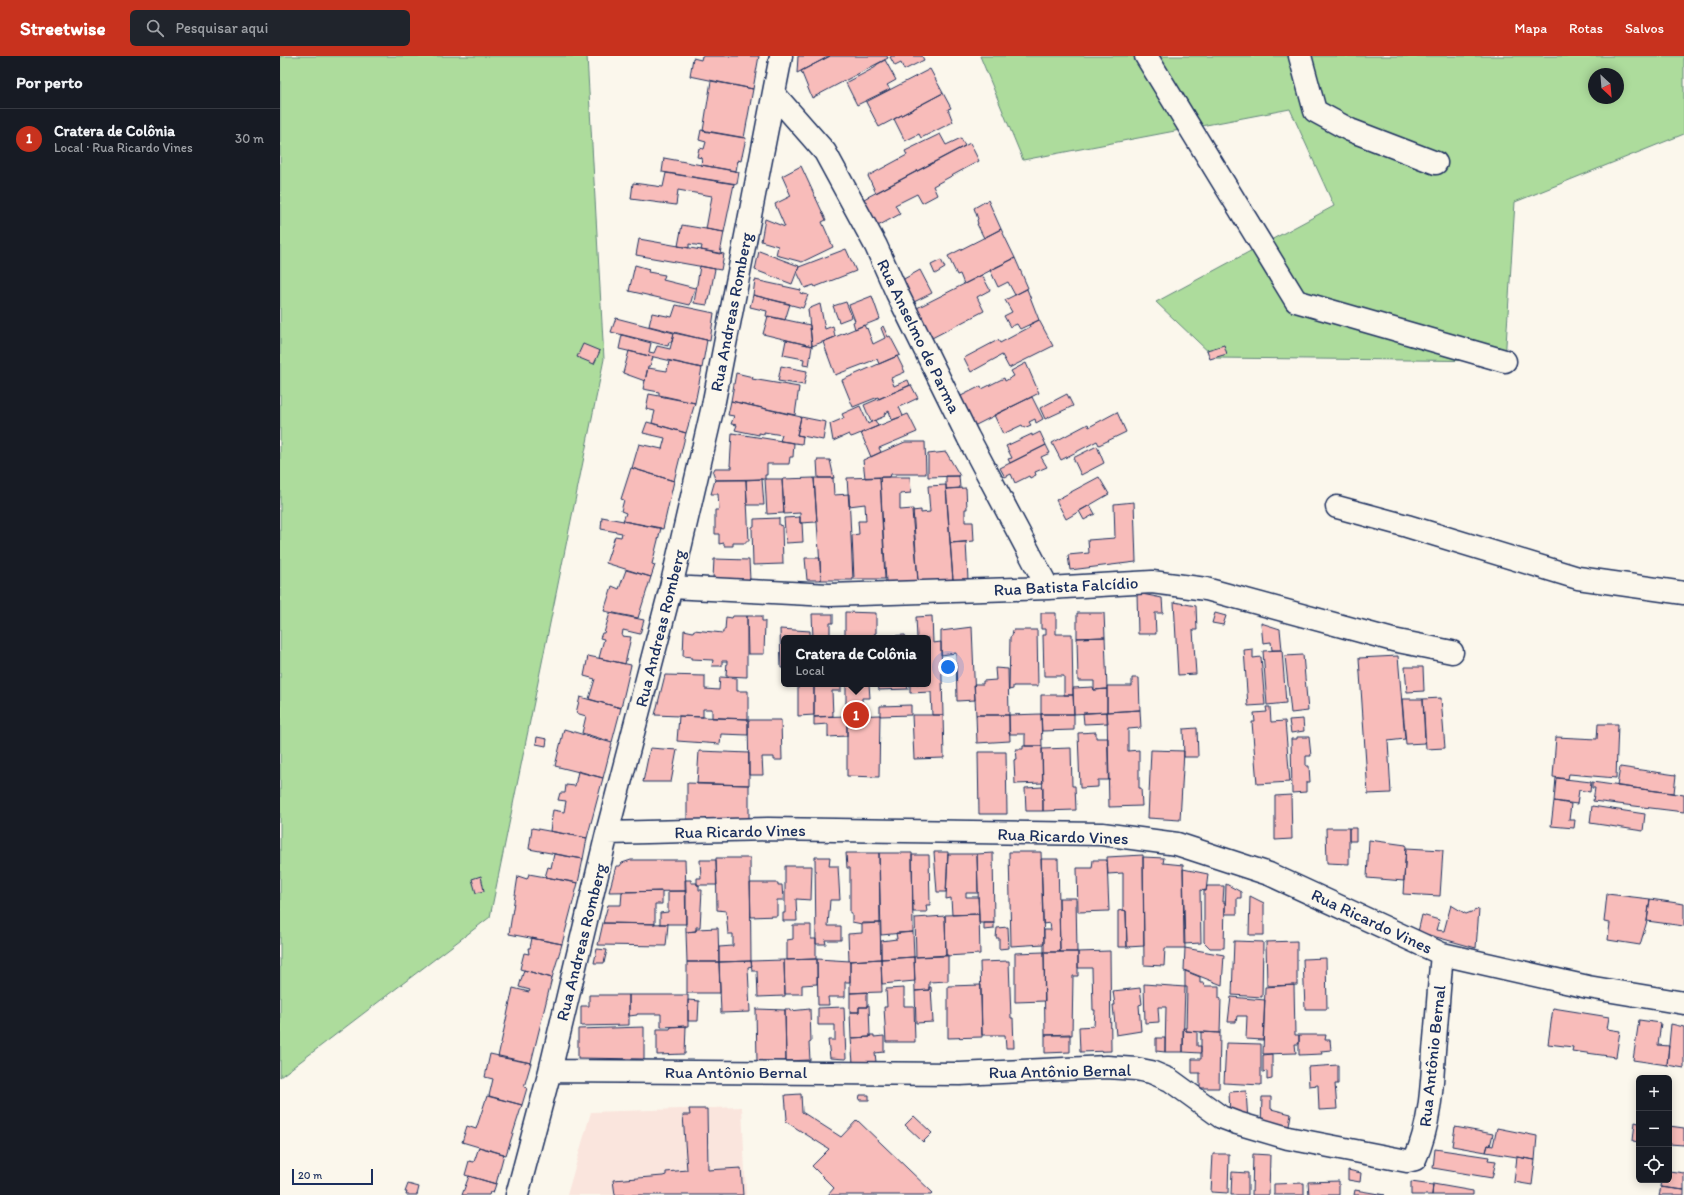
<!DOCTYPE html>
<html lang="pt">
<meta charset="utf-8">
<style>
:root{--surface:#171b24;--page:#20242c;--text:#f1f3f6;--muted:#9ea1a6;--line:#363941;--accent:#c8321e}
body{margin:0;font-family:Itim,sans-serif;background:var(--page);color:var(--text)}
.controls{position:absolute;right:12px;bottom:12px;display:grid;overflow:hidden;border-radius:6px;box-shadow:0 2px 10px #0003}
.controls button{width:36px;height:36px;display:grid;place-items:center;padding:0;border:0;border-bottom:1px solid var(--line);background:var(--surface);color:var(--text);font:20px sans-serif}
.compass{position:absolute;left:1308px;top:12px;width:36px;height:36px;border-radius:50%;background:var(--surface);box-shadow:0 2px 10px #0003;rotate:154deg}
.scale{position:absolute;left:12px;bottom:10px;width:81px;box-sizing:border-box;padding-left:4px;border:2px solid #1b2f5e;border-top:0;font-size:11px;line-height:14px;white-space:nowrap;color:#1b2f5e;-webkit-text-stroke:3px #fbf7ec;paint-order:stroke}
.you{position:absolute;left:668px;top:611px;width:14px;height:14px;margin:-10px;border:3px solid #fff;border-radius:50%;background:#1a73e8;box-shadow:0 0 0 6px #1a73e833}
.badge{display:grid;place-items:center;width:26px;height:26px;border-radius:50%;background:var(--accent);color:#fff;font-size:13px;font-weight:700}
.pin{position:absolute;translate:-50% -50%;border:2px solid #fff;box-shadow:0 1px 4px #0006}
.popup{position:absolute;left:501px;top:579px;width:150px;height:52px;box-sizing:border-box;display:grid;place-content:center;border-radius:6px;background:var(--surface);filter:drop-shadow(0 1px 3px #0005);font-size:13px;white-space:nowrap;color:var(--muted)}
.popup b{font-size:15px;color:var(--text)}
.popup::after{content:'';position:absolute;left:50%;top:100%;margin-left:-8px;border:8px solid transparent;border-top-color:var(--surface)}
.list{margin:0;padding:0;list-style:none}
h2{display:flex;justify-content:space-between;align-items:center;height:52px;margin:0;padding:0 16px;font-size:17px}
h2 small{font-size:13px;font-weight:400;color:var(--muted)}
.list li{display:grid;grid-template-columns:26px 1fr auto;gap:12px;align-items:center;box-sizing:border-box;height:60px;padding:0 16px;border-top:1px solid var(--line)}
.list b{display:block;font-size:15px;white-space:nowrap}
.list p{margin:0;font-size:13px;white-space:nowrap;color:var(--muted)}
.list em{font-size:13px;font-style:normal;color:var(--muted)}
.icon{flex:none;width:22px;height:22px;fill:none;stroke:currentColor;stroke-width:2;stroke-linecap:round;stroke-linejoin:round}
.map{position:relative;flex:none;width:1404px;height:1139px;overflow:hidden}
header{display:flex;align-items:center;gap:24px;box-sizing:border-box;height:56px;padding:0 20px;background:var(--accent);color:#fff}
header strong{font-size:19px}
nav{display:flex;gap:22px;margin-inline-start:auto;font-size:14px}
.search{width:280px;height:36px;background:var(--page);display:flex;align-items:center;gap:10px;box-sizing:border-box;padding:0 14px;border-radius:6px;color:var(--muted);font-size:15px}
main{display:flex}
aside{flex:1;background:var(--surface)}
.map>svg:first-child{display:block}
.built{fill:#fae5dd}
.green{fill:#addc9c;stroke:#64867d;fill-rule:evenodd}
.building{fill:#f8bcba;stroke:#1b2f5e}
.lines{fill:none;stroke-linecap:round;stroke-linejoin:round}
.minor-casing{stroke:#1b2f5e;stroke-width:25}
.minor{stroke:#fbf7ec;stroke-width:22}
.labels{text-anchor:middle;stroke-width:3;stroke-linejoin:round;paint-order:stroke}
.street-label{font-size:17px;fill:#1b2f5e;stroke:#fbf7ec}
</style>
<header>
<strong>Streetwise</strong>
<div class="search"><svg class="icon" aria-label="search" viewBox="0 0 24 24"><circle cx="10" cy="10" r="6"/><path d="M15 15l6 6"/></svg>Pesquisar aqui</div>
<nav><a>Mapa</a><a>Rotas</a><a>Salvos</a></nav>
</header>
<main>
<aside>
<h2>Por perto<small></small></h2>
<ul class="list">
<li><span class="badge">1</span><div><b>Cratera de Colônia</b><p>Local · Rua Ricardo Vines</p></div><em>30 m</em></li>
</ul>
</aside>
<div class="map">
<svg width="1404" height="1139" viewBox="0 0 1404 1139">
<rect width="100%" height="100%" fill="#fbf7ec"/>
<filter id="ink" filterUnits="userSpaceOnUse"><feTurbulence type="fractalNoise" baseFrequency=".025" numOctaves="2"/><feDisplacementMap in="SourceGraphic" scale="8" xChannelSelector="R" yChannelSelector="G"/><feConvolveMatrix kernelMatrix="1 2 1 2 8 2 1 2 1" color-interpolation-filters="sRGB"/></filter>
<g filter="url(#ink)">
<path class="built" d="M462,1051l4,88h-179l24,-83z"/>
<path class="green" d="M0,0h307l17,303 -114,558 -210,160z
M700,0h704v78l-169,68 -10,159 -290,-3 -59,-56 178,-96 -44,-97 -267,51zM1314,18h24v24h-24z"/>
<path class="building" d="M422,0h57l-6,33 -63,-13 3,-18 8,2z
M518,0h32l-33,17z
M550,0h57l1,2 -76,40 -11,-27z
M612,0h30l2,4 -20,10 -3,-7 -6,3 -5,-9z
M605,4l11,20 -9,5 3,4 -33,16 -11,-22 30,-16v-2z
M650,13l13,24 -64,34 -13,-25z
M431,25l42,8 -9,49 -41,-7z
M663,37l8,15 -3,1 5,13 -32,16 -2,-4 -14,7 -11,-22z
M421,74l45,8 -5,23 -3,-1 -2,11 -35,-6 1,-7 -5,-1 2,-9 5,1 2,-7 -7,-2z
M660,78l6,11 15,-7 4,8 -89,47 -8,-17 39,-21 -2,-4z
M690,87l9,18 -46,25 4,9 -15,8 -5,-9 -22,11 5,9 -24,13 -14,-27z
M384,102l75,14 -2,12 -75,-12z
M521,110l25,54 -4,2 11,25 -31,15 -26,-7 2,-9 -17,-5 4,-22 20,8 -10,-23 16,-8 -9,-20z
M386,117l68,11 -10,48 -18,-3 6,-33 -34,-6 -2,15 -45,-6 2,-16 30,4z
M708,144l13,29 -17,9 -7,-14h1l-1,-4 1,-1 -4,-11z
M402,169l42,7 -4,22 -19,-4 1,-4 -13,-2v4l-11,-2z
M721,173l14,29 -51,26 -4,-10 -3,1 -9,-19z
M359,183l85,15 -3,16 -85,-15z
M566,193l10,22 -41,16 -1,-2 -9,3 -8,-16 2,-5z
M479,195l40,15 -7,18 -37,-14z
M735,202l13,30 -13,7 -7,-13 -10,5 -8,-17z
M661,204l4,8 -10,6 -4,-9z
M355,209l14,4 -1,3 17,3 -2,5 32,8 -5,17 -61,-14z
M420,210l15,3 -6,31h-1l-1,5 -13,-2z
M640,214l12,23 -18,9 -12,-22z
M702,219l8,15 -13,7 7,14 -54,28 -15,-30z
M475,224l46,10 -1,3 8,2 -5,13 -50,-13z
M747,233l12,31 -19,9 -3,-5 -7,3 -6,-11 8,-4 -7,-12z
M473,239l37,9 -5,16 -19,-4 1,-5 -17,-4z
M592,240l8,23 -25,10 -2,-7 2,-1 -6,-16z
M566,246l6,15 -13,5 -6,-16z
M540,248l5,25 8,-3 2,11 -23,9 -4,-37z
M396,249l38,8 -4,28 -61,-15 3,-13 20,4z
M488,260l42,9 2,21 -49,-12z
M336,262l58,15 -2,9h-3l-1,4 -57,-14z
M759,264l14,26 -44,22 -7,-13 -31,17 -7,-14 34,-18 2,3 30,-16 -1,-2z
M584,269l2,4 1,-1 6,16 12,-6 -4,-10 2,-2 5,11 2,-1 10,19 -21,9 -2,-5 -42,16 -12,-33z
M394,277l33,7 -5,28 -83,-19 3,-14 29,8 -2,9 5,1 3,-7 13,3z
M506,284l26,6 -3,20 -6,-1 1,-6 -21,-4z
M303,288l17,7 -6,13 -17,-7z
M944,289l3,9 -17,5 -3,-9z
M349,295l24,6 -3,9h-2l-3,15 -22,-8z
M617,300l8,16 -14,6 3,8 14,-6 2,5 -31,14 -1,-2 -25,10 -11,-27z
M389,305l33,7 -7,35 -36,-8v-3l-16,-3 5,-21 19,3z
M746,307l13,30 -65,33 -15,-29 22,-11 1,3 22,-11 1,3 9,-5 -3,-5z
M501,310l26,5 -3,14 -26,-4z
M456,317l17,4 -1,2 47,8 -4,28 -64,-14z
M631,329l7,13 -19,9 4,9 -11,4 -3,-9 -5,3 1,2 -14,6 -7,-17z
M369,338l46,9 -9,30 -34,-10 3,-12 -9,-2z
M787,338l6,12 -28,13 -5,-11z
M752,341l11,22 -7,4 -1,-4 -6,3 2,3 -7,3 -2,-3 -19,9 -9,-19z
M451,345l70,16 -4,18 6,1 -1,8 -22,-3 2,-6 -18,-3v2l-5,-1v2l-24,-5 2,-5 -6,-1 3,-8 -6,-1z
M580,350l8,18 7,-4 3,6 -24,10 -3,1 -2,-3 -16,7 -3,-17 14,-6 -2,-4z
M837,356l9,20 -27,13 -2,-4 -36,19 -9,-17 36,-19 1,3z
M628,358l9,18 -38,16 2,4 -10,5 -10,-24z
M521,361l25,5 -3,18 -26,-5z
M367,366l39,11 -12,48 -42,-13 7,-24 23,5 3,-11 -22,-5z
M760,376l6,13 -36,18 -2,-4 4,-1 -6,-12 26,-12v2z
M452,377l62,10 -1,14h-3l-1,7h-22v11h-2v4l-50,1 -2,-8 2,-4h17v-2h-2z
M625,386h20l1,32h-35l-1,3 -25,1 -2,-18z
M766,389l4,8 -9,4 6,10 -12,5 1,3 -6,3 -1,-2 -14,7 -4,-9 -6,3 -5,-9z
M817,390l7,17 -23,12 -8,-17z
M666,396l14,24 -32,1v-23z
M537,404h13l4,18h-16z
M351,412l43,13 -11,48 -40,-8 3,-8 -5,-2 3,-11 -3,-1z
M666,420h13l1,12 -14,1z
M600,421h30l1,16 -11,1v16l13,-1 5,72 -32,1z
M600,421l5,102h-31l-2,-44 7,-1 -1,-13h8l-1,-17 -16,2 -2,-28z
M819,421l10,17 -43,25 -10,-19z
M534,422h19l1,17 15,-1 4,86h-32z
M534,422l3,44 -17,1v-10l-16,1 -2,-35z
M482,423l2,26h-17l-1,-25z
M485,423h17l2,34 -17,1z
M435,424h31l3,61h-3v2h-13v3h-9v-3l-5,1v-10h-4v-24h4l-1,-16h-7z
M666,429l7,95 -35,1 -6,-70 9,-1v3l9,-1 -2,-26z
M686,432l1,21h-2v13h8l1,19 -24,2 -4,-54z
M854,446l2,60 -66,8 -2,-15 21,-2 -1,-13 27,-2 -1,-34z
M810,449l5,9 -11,6 -5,-9z
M322,461l59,11 -9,36 3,1 -4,12 -45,-14 9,-27 6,1 1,-4 -21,-4z
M520,461v6h2l1,19 -17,1 -2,-25z
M499,462v7l3,1 1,38 -30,1 -1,-38 2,-1v-7z
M686,486l2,38h-15l-3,-37z
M525,502h15l1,22h-14z
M434,503l35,1 1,20 -37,-2z
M346,514l25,7 -13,41 -34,-7 8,-25 7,3z
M857,537l25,5 1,15h-8l1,21h-18z
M894,546l22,4 1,24h-4l3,44 -18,1z
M565,556l31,1v20l-2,1v4h-29z
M330,557l34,7 -4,14 -17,-4 -1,6 9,1 -6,27 -26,-6 5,-19 -4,-1 2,-5h2z
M761,557h15v21h16l1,61h-9v-19h-20l-1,-41h3v-6h-5z
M797,557h27l1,24 -28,1z
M935,557l11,3 -3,9 -11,-2z
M532,558h21v9h-3v14l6,1h-23z
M453,560h14v61l-21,-1 1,-15h-5v5h-10l1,-6 -22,-1v-2l-8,-1 1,-26 9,2 1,-2 29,3v-3h2l1,-13 6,1z
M467,560h15v5h3l-1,33h-16z
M652,560l1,27 8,-1 2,73h-11l-1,-23 -21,1v-9h18v-46h-11l-1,-21z
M981,567l19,6 2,21h-10l-1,-8 -8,1z
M692,571l3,73 -18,1 -1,-48 -15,2v-24z
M500,573l30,2v7h-26v30h-3z
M733,574h24l1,56h-25v3l-4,1 1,-53 2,-1z
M625,579l1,3h-30v-1z
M825,581l2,52 -13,1v-9h-16l-1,-43z
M973,593v9l8,-1 4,48 -17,1 -4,-56z
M1002,594l4,53 -19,2 -4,-54z
M1023,599l5,56 -17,2 -6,-57z
M308,600l43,9 -10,43 -32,-9 6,-20 -11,-3z
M1118,600l7,83 -17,2 3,52 -23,1 -9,-136z
M1125,611h18l1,24 -17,1z
M715,612l13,1 1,46h-33l-2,-31h9v-3l13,-1z
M385,619l40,1v13l14,1 1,-13 17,1v13h11v28l-36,-1v-9h-9v8l-48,-2z
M852,622h7l1,32 -33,2v-26h25z
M507,628h27v31l-16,1v-30l-11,1z
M534,628h27v7h-9l1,25 -19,1z
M566,628h23l1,14h-8v6h-16z
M598,628h29l1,5 -29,1z
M813,631l1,3 13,-1v23l-33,2 -1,-26z
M761,639h32l1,19h-33z
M300,641l41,11 -9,34 -30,-9 4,-17 -10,-3z
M1161,642l4,50 -19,1 -3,-50z
M1122,643h21l2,44 -19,1z
M631,649v10l-31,1v-10z
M986,651h4l1,15 14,-1 5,61 -33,2 -5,-62h3l-1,-9 13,-1z
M860,654l1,18 -13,1v22l11,-1v38h2l1,18 -33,1 -2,-95z
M827,656l1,11 -24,1 -1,-11z
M761,658l1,32h-17v-12h-16v-19z
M761,658h33v16l-32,1z
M600,659l-1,62 -32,-1v-60z
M632,659h31l1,43 -30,1z
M696,659h33l1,26 -33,2z
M399,660l69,3v16l-27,-1 -1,10 -43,-3z
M567,660v20l-19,1v-13l-14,1v-8z
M1023,663l1,12 -13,2 -2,-13z
M468,664h33l1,40h-8v-3h-12l1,18h-14z
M1318,668h20l-2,54 -47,-4 -1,5 -15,-2 3,-40 41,2z
M917,672l1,29h-14l-1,-28z
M284,673l48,14 -9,35 -48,-12z
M816,676v6h12l1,42h-11v7l-18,1 -2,-55z
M257,681l10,2 -1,7 -10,-2z
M1017,681h12l2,19h-5v10h3l1,16h-4v10l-14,1 -1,-54h6z
M743,690h19l1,37 -28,1 -1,-24 3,-1 -1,-10h7z
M370,692l27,2 -6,32h-28z
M791,692l1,38h3l1,24 -33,1 -1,-62z
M871,694l33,1 -4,69 -32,-2z
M419,695l50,2v32l-52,-1z
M698,696h28l1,62h-28z
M1340,711l56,8 -2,18 -57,-7z
M298,715l25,7 -16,60 -37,-7 3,-21 11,2 2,-11 -8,-1 2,-7h5l1,-8 9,1z
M1276,722l35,4 -1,10 -11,-2 -2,14 -23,-3z
M1312,726l92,13v17l-91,-11 2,-13h-3z
M407,727l62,2v36h-62z
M763,731v24h-17l-1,-23z
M1011,739l1,44 -17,1v-44z
M1274,745l17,3 -2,16h6l-1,8 -23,-2z
M1312,750l53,8 -2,17 -53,-8z
M252,772l55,10 -4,21 -54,-10z
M1046,772h23v36l-22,-1z
M1069,772h7v13h-7z
M1089,784l37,5 -2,36 -37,-3z
M1126,792l37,2 -3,46 -37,-2z
M654,796h14l-2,40h-9z
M729,796h32l3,92 -33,2z
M566,797h33l1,70 -18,1 -10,-2v-9h-2v-45h-3z
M599,797h33l1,79 -32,3z
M713,797l1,70h-15l-2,-69z
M274,798l29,5 -5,24 -33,-6 3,-10 3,1z
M668,798h29l1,39h-12v4h12l1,17 -27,1 -1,-17 -5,1z
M632,799h17l1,50h-4l1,7h-14z
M863,799l1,91 -17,1 -1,-36 -3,-1v-37l-15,1 -1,-17z
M535,801h15l-1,9h9l2,34h-10l-2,26h13v14h-16l1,4h-10z
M863,801l21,1 -1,5 20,2 2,83h-20l-1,18 -20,-1z
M436,802h34l1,103 -32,1v-15l14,-1v-12h-5l-2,-23 -9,-1z
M761,803h17l2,93h-16v-22h7l-1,-7 -7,1z
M351,804h54l1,31 -77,1 7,-26h4l2,-3z
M420,804h16l1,25h-20v-7h4z
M813,804h14l2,51 -31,1 -1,-44h15z
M505,810h27l-1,34 -15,-1 1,22h-14v-8h2z
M903,813l25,5 -2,17 -6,-1 1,53 -17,1z
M249,818l49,9 -16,61 -53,-10 9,-58 9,3z
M201,820l3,15 -8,2 -4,-14z
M405,824h6v3h6v2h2v5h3l-2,37h-4v4l-10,1z
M470,827h28v2h4l1,15h-6v16l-26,1z
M946,828l15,8v6h-4v16h-12z
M927,830h17l-1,16h2l-1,46h-14l-6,-6v-52l2,1z
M382,835v13h-7v20l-52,-1 5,-18h13l1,-13z
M388,835h18v33h-26v-11l8,-1z
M1327,838l43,5 -3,22 -7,24 -32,-5 2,-17 -6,-1z
M970,840l14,7v32h-15z
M779,842h17l1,54h-17z
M1370,843l34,5v22l-37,-5z
M1171,849l15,9 13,-5 -3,39 -58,-16 4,-17 17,5 -3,10 8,1z
M843,854l3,1 1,36h-9v-36z
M699,858l1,40 -34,2 -1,-41z
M665,860l1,40 -30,1 -1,-39z
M323,867l65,1 -2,22 -68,-1z
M582,867h18l1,36 -32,2 -1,-27 14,-1z
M704,867h10v6l-10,1z
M513,869h18v14h5v20l-29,1v-20l6,-1z
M728,871l1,21 -10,1v-11h-3l1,-10z
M438,872l1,34h-32l-1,-30 10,-1v-2z
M633,876l1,25 -33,2v-18l16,-2 -1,-6z
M252,882l30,6 -10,34 -32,-9 4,-16 5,1 -1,-6h2z
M954,885l29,1 -1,55 -30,-2z
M1017,885v44l-30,1 -1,-44z
M905,892l39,7 -2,30 -38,-15z
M317,893l10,1 -3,13h-10z
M830,895l1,100 -31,1 -1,-25 15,-1 1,-16h-2l-1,-42h-14v-16z
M764,896l1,49 -30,1v-49z
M764,896h34v24h-5l-1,59h-27z
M668,899v26l-19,1v8l-14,1 -1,-34z
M634,901l1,24 -33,3 -1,-25z
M1046,902l1,51h-22l-2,-50z
M537,903l33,2v21h-5v15h-17l1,8h-11z
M537,903v25l-15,1v9h-17l-1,-34z
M601,903l1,33 -32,1v-32z
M504,904l1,36 -27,1 -1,-26h-5l-1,-10z
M471,905l1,5 -4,1 2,45 -29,1 -2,-51z
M729,905l2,57h2l1,30h-8l-1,-13h-23l-2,-73z
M407,906h32l1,31h-33z
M244,914l28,8 -21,85 -33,-6 15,-69 16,4 1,-2 -11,-3z
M905,915l15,6v6h4l1,3h14v12h2l-1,35 -34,-2 1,-44h-2z
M864,928l41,3 -2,65h-18l1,-45h-8l1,15 -14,1z
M701,929l1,52 -34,1v-52z
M1014,929l1,50h4v9h-4l1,9 -33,1 2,-67z
M649,931h2l2,35 -17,1 -1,-32 14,-1z
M624,932v18h10l1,36h-29l-2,-35h3l-1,-18z
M860,932l2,16 -3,1 2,26 -25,4 -3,-30h2l-2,-14z
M587,936v15h-8v5h-9v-19z
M309,939h40v30l-48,1v-20h8z
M349,939h59v31l-27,1v-13h-24v1l-8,1z
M951,941l34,3 -2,40 -17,-1 1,-23h-10l-1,6h-8z
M408,944l11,1 -1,20h-10z
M587,949h2l1,32 -19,1 -1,-26h9v-5h8z
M564,951l2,52 -16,-1 -2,-18h7v-15h-17v-17z
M1273,952l56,9 -2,12 13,2 -4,26 -44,-6 1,-4 -25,-3z
M476,953l29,1 1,51 -29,1z
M505,953h5v2l20,-2 1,33 -2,1 1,17 -24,1z
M1359,964l22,3 -3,22 11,1 -2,19 -34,-5z
M1391,968l13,3v41l-17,-3z
M406,970l-1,28 -28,1v-26h13l1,-2z
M364,971v32l-66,-1v-29z
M903,972h3v3l11,1v14h4v7l-18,-1z
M921,976l19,1 -1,55h-19v-15h-8v-14h9z
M790,978v18l-25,1v-18z
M590,979h4v2l10,-1v16l-9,1 1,9 -23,1 -2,-25 19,-1z
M1019,979h27l-1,5h5l1,10 -10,1 1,3 -23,1z
M876,982h9v14l-9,-1z
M946,987l35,1v41l-37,-2z
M210,998l41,9 -7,24 3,1 -5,17 -33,-9 4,-17 -8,-2z
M992,998v25l-5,1v-9l-4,1v-17z
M1058,1009v19h-3l2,25 -18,1 -1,-25 -9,1 -1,-19z
M966,1035l2,30 -18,-5 -1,-24z
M521,1038l1,18 39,25 16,-17 76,73 -2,2h-103l6,-7 -22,-22 17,-17 -44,-28 2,-2 -2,-24z
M580,1039h9v5h-10z
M207,1040l35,9 -16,50 -44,-13 5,-16 9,3z
M982,1041h9v12l20,5 -3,18 -27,-6z
M409,1053h18l1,61 33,-2 2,27h-128l-2,-15 50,-4 3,-1v-3l21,-2 -4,-55h7z
M634,1060l18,17 -9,9 -18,-17z
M1355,1066l4,1v19l-6,-1z
M1389,1070l15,2v17l-15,-1z
M1175,1071l38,7 -3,12 -2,-1 -2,7 -34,-6z
M1217,1072l40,8 -2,24 -49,-8 2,-7 5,1z
M199,1091l25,7 -8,30 -31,-9 4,-14 5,1z
M1155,1093l54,8 -1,3 8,1 -4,17 -59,-10z
M933,1098h16l-1,39 -17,-1z
M973,1098l17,1 -1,40h-17z
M1237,1101l18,3 -3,25 -18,-3z
M1068,1114l13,3 -1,9 -12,-2z
M1389,1115l15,2v17l-24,-3 1,-7h8z
M952,1116l16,1v22h-17z
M189,1120l27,8 -3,9 -3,-1 -1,3h-27z
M1059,1125v14h-30l-1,-13z
M1131,1126l22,3 -1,10h-21z
M1024,1127v12h-30v-11z
M128,1128l11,3 -2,8h-11l1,-3h-2z
M1153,1128l40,7v4h-41z
M1381,1131l23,3v5h-25z
M1075,1134l30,5h-31z"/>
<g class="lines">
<g class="minor-casing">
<path id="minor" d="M866,0l150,245 209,60
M1020,0l15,55 35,19 86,33
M495,39l50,57 51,94 21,47 71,144 80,151
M1057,451l70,19 171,52 106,15
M391,531l158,8 219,-7 104,-6 54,7 187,51 59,12
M327,777l161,-4 334,5 75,10 92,30 173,80 146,33 96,16
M270,1015l410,3 147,-7 29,2 15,3 19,8 51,37 16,6 51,15 119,23 8,-2c15,-33 17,-72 19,-108 3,-32 5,-65 8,-97
M237,1139l33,-124 57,-238 64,-246 42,-181 68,-350"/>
</g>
<use href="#minor" class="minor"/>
</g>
</g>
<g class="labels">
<g class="street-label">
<text transform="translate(451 256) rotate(-79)" y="6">Rua Andreas Romberg</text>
<text transform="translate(639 280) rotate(64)" y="6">Rua Anselmo de Parma</text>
<text transform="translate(786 530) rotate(-3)" y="6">Rua Batista Falcídio</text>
<text transform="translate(380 572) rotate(-76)" y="6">Rua Andreas Romberg</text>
<text transform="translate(460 775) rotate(-1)" y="6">Rua Ricardo Vines</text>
<text transform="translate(783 780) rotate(2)" y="6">Rua Ricardo Vines</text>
<text transform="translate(1092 865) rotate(25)" y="6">Rua Ricardo Vines</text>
<text transform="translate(301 886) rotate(-76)" y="6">Rua Andreas Romberg</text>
<text transform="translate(1152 1000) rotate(-84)" y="6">Rua Antônio Bernal</text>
<text transform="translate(780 1015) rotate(-1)" y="6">Rua Antônio Bernal</text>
<text x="456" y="1022">Rua Antônio Bernal</text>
</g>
</g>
</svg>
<div class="controls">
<button>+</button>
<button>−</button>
<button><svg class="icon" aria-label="locate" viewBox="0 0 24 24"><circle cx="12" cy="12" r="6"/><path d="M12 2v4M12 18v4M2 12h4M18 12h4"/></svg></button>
</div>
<svg class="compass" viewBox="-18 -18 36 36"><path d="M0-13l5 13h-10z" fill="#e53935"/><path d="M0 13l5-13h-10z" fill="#9ea1a6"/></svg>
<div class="scale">20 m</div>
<div class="you"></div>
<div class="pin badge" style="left:576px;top:659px">1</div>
<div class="popup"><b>Cratera de Colônia</b>Local</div>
</div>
</main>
